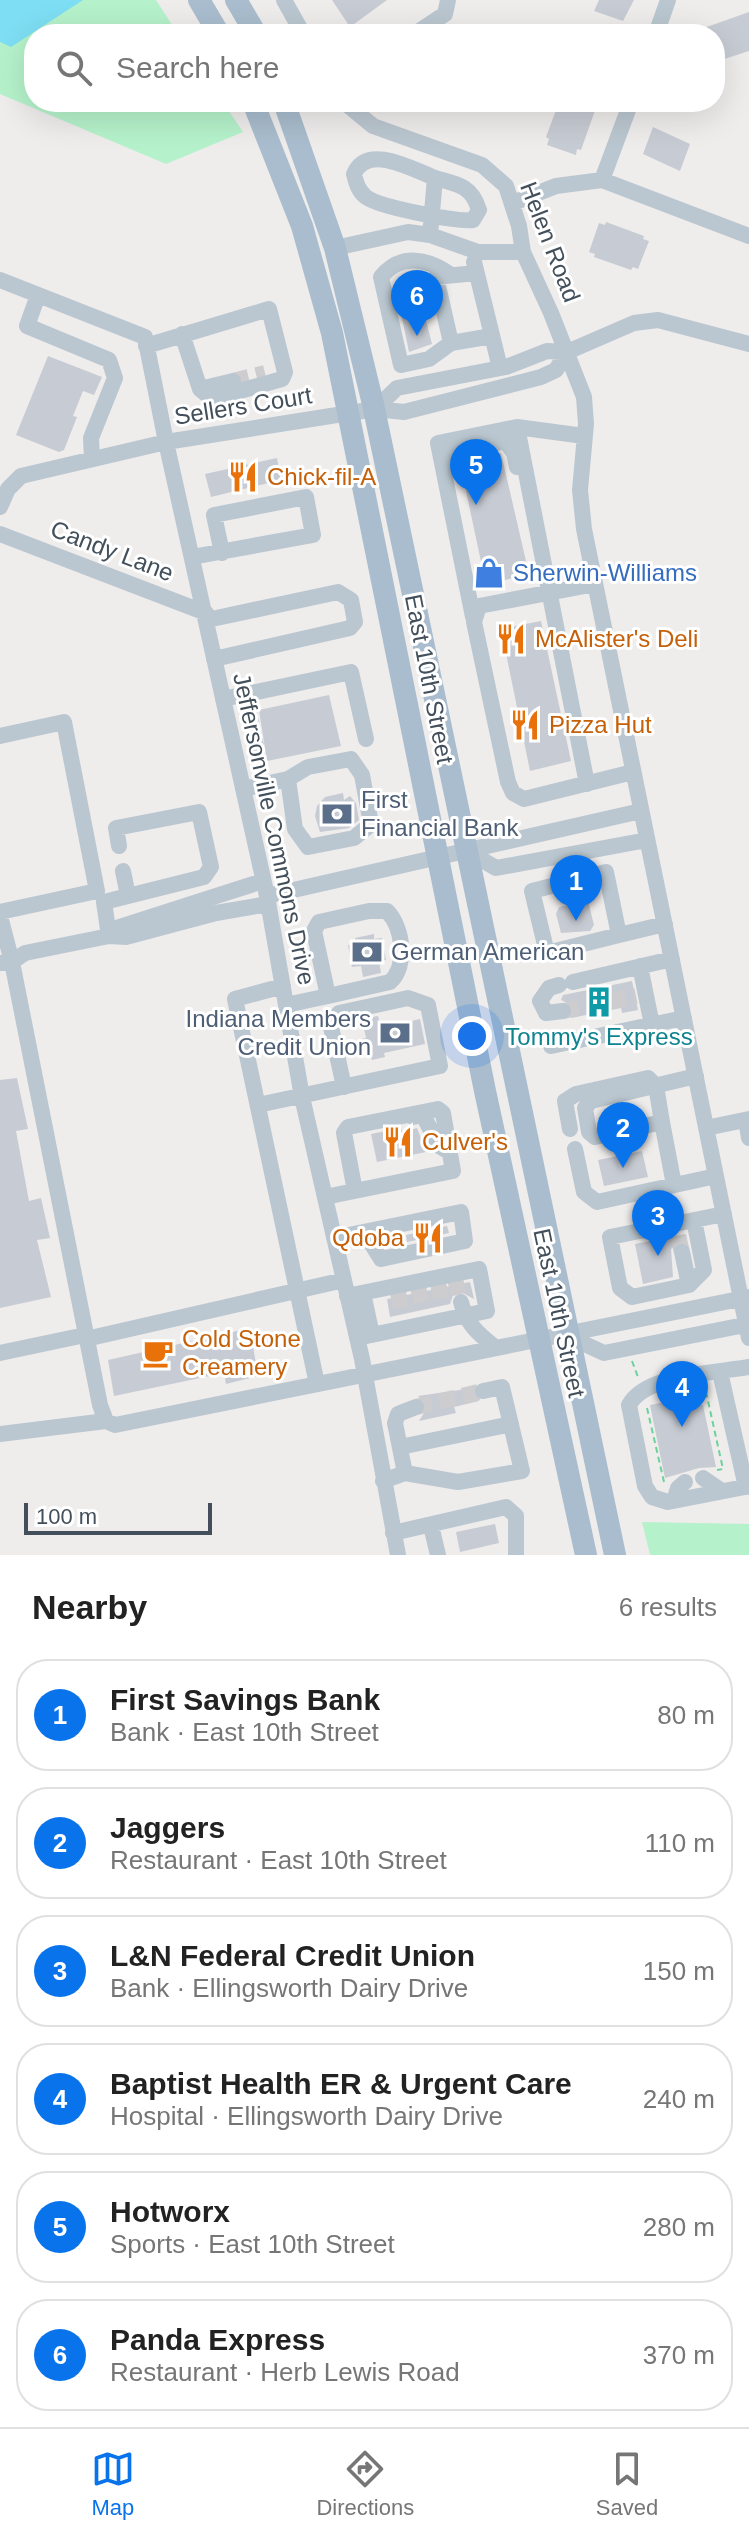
<!DOCTYPE html>
<meta charset="utf-8">
<style>
:root{--surface:#fff;--page:#f6f6f6;--text:#222;--muted:#767676;--line:#e0e0e0;--accent:#0973ec}
body{margin:0;font-family:Arial,sans-serif;background:var(--page);color:var(--text)}
.scale{position:absolute;left:24px;bottom:20px;width:188px;box-sizing:border-box;padding-left:8px;border:4px solid #43505b;border-top:0;font-size:22px;line-height:28px;white-space:nowrap;color:#43505b;-webkit-text-stroke:6px #fff;paint-order:stroke}
.you{position:absolute;left:472px;top:1036px;width:28px;height:28px;margin:-20px;border:6px solid #fff;border-radius:50%;background:#1a73e8;box-shadow:0 0 0 12px #1a73e833}
.badge{display:grid;place-items:center;width:52px;height:52px;border-radius:50%;background:var(--accent);color:#fff;font-size:26px;font-weight:700}
.pin{position:absolute;translate:-50% -66px;filter:drop-shadow(0 2px 4px #0008)}
.pin::after{content:'';position:absolute;top:42px;width:28px;height:24px;background:inherit;clip-path:polygon(0 0,100% 0,50% 100%)}
.list{margin:0;padding:0;list-style:none}
h2{display:flex;justify-content:space-between;align-items:center;height:104px;margin:0;padding:0 32px;font-size:34px}
h2 small{font-size:26px;font-weight:400;color:var(--muted)}
.list li{display:grid;grid-template-columns:52px 1fr auto;gap:24px;align-items:center;box-sizing:border-box;height:112px;margin:0 16px 16px;padding:0 16px;border:2px solid var(--line);border-radius:32px}
.list b{display:block;font-size:30px;white-space:nowrap}
.list p{margin:0;font-size:26px;white-space:nowrap;color:var(--muted)}
.list em{font-size:26px;font-style:normal;color:var(--muted)}
.icon{flex:none;width:44px;height:44px;fill:none;stroke:currentColor;stroke-width:2;stroke-linecap:round;stroke-linejoin:round}
.map{position:relative;flex:none;width:749px;height:1555px;overflow:hidden}
.search{position:absolute;background:var(--surface);box-shadow:0 8px 32px #0002;left:24px;right:24px;top:24px;height:88px;display:flex;align-items:center;gap:20px;box-sizing:border-box;padding:0 28px;border-radius:32px;color:var(--muted);font-size:30px}
.sheet{height:872px;background:var(--surface)}
nav{display:flex;justify-content:space-around;align-items:center;box-sizing:border-box;height:112px;border-top:2px solid var(--line);background:var(--surface);font-size:22px;color:var(--muted)}
nav a{display:grid;justify-items:center;gap:4px}
nav .on{color:var(--accent)}
.map>svg:first-child{display:block}
.green{fill:#b5f2cb}
.water{fill:#7edef3}
.building{fill:#c7cbd3}
.lines{fill:none;stroke-linecap:round;stroke-linejoin:round}
.minor-tunnel{stroke:#cdcdcf;stroke-width:16;stroke-dasharray:16 8;stroke-linecap:butt}
.path{stroke:#6ad39c;stroke-width:2;stroke-dasharray:6 4;stroke-linecap:butt}
.minor{stroke:#bbc7d0;stroke-width:16}
.major{stroke:#a9bdce;stroke-width:22}
.labels{text-anchor:middle;stroke-width:6;stroke-linejoin:round;paint-order:stroke}
.street-label{font-size:24px;fill:#43505b;stroke:#fff}
.food-label{font-size:24px;fill:#c56008;stroke:#fff;text-anchor:start}
.shop-label{font-size:24px;fill:#366cbe;stroke:#fff;text-anchor:start}
.service-label{font-size:24px;fill:#4e5e75;stroke:#fff;text-anchor:start}
.culture-label{font-size:24px;fill:#0d838f;stroke:#fff}
</style>
<div class="map">
<svg width="749" height="1555" viewBox="0 0 749 1555">
<rect width="100%" height="100%" fill="#efecec"/>
<path class="green" d="M0,0h156l22,34h-144v68h189l20,30 -77,32 -166,-70z
M642,1522l107,2v31h-99z"/>
<path class="water" d="M0,0h83l-72,47 -11,-5z"/>
<path class="building" d="M332,0h55l-37,27z
M599,0h35l-11,21 -29,-10z
M749,12v39l-34,11v-28h-28z
M559,102h39l-17,48 -4,-1 -1,6 -29,-10 2,-6 -3,-2z
M653,127l37,17 -10,27 -37,-17z
M606,222l38,14 -1,3 6,2 -11,28 -5,-2 -2,3 -37,-13 1,-3 -6,-2 10,-29 6,2z
M424,313l8,31 -23,8 -7,-34z
M48,356l54,21 -8,18 -11,-4 -10,25 4,1 -13,33 -5,2 -43,-17z
M501,453l28,121 -43,11 -26,-122z
M277,458l4,22 -70,17 -6,-23z
M541,621l30,140 -41,10 -29,-142z
M329,695l12,51 -74,15 -8,-51z
M343,793l1,7 6,-4 6,7 3,17 -10,8 -29,4 -5,-16 2,-10 8,-9z
M588,901l6,24 -4,6 -29,2 -5,-19 3,-7z
M374,934v5l8,-1 4,22 -7,1 2,12 -18,4 -2,-11 -9,1 -4,-22 8,-1 -1,-6z
M632,981l6,29 -16,3 -1,-5 -50,10 1,-13 -11,-5 2,-5z
M378,1016l3,12 39,-9 5,25 -41,9 1,4 -13,3 -5,-11 -7,1 -3,-10 9,-2 -4,-19z
M17,1078l11,51 -12,2 13,70 12,-3 9,40 -13,2 14,57 -51,11v-228z
M401,1128l1,4 15,-4 9,24 -49,10 -6,-28z
M642,1151l6,26 -44,9 -6,-26z
M447,1226l2,7 -42,9 -1,-7z
M686,1234l1,9 -8,-1 -8,7 2,28 -30,7 -8,-40z
M470,1282l4,17 -15,-8 -6,4 -3,9 -60,13 -3,-18z
M250,1328l8,48 -32,8 -2,-11 -110,23 -6,-36z
M473,1388l6,13 -25,6 2,6 -37,8 8,-13 -9,-12z
M685,1398l3,10 15,-3 13,62 -17,1 -34,10 -15,-73z
M495,1524l4,19 -39,9 -4,-20z"/>
<g class="lines">
<path class="minor-tunnel" d="M233,381l32,-8
M563,1011l73,-15
M678,1236l4,16
M455,1279l6,23
M438,1283l5,23
M418,1287l5,23
M398,1292l4,23
M416,1407l67,-16"/>
<path class="path" d="M632,1361l6,16
M666,1397l40,-5 17,77 -6,1
M647,1408l17,74"/>
<path class="minor" d="M284,0l19,34
M415,34l30,-20 3,-14
M656,34l12,-34
M344,102l29,24 109,39 24,21 13,40 4,26 28,61 33,84 2,27 -6,66 4,39 165,809
M602,180l29,-78
M513,203l43,-17 46,-6 147,56
M430,235l5,-57c23,6 37,8 44,32l-6,10c-17,2 -94,-13 -107,-23 -8,-6 -10,-15 -12,-23 13,-31 58,-5 81,4
M335,248l73,-16 22,3 48,17h45
M474,262l26,106
M476,273l-40,4 15,66 41,-7
M0,280l145,57 21,105 209,-33 29,3 137,-35 15,-7 11,-18
M38,295l-11,31 82,34 6,18 -24,60 1,21
M451,343l-22,16 -28,6 -20,-88c20,-25 48,-18 70,-2
M146,346l123,-37 16,63 -3,7 -70,20 -12,-10 -18,-55
M200,389l33,-8
M375,409l22,-21 109,-21 41,-16 20,1 67,-29 24,-3 91,24
M517,427l70,357
M441,456l64,-15 9,12 3,14
M0,507l8,-18 13,-13 145,-34 101,454 35,201 60,262 36,196
M0,534l206,79
M192,557l121,-22 -7,-38 -92,18 8,38
M595,584l-116,22 -5,16 34,160 5,11 11,6 109,-27
M473,617l-35,-174 79,-16 67,9
M207,620l131,-28 13,8 4,22 -5,6 -136,31
M245,695l12,56
M223,699l128,-27 15,67
M0,736l64,-14 33,169 -97,21
M243,789l45,-10 7,50 13,18 46,-9 17,-14 -9,-49 -11,-16 -43,8 -20,12
M467,851l29,17 151,-28
M123,871l5,25
M267,896l374,-85
M268,904l-52,9 -90,24 -17,-1 -84,17 -13,9 88,443 6,16 9,4 634,-128
M0,916l12,46 -12,1
M619,935l-72,18 -15,-62 74,-19 13,63 46,-11
M109,936l-5,-34 100,-25 7,-10 -12,-55 -83,16 3,18
M109,936l7,-8 147,-47
M640,966l12,59
M573,982l99,-23
M559,985l-10,3 -9,13 6,12 17,-2
M283,986l-48,13 82,385
M286,1005l42,-9 -14,-65 5,-9 50,-11h18c16,16 21,55 3,71l-62,14
M551,1046l133,-28
M258,1105l182,-39 -12,-61 -20,-7 -69,15 -8,14 13,60
M413,1117l10,-2 16,31 10,6
M746,1120l3,18
M662,1122l12,63
M706,1128l43,-9
M570,1129l-5,-28 11,-7 72,-16 8,8 6,36 -67,15 -6,-5 -4,-24 6,-7 105,-25
M575,1149l9,43 13,10 119,-26
M325,1197l128,-26 -10,-58 -5,-4 -90,18 -4,6 11,58
M694,1220l10,50 -15,15 -57,12 -12,-9 -10,-51 114,-23
M334,1238l127,-26 4,29 -84,18 -17,-27
M682,1252l7,33
M363,1293l9,42
M347,1296l132,-27 8,42 -130,27
M461,1302c5,21 17,32 34,45
M567,1336l37,17 145,-29
M86,1339l258,-59
M0,1353l85,-18
M749,1367c-34,6 -103,7 -120,38l16,81 7,11 16,5 81,-16
M720,1372l26,115
M0,1434l106,-13
M400,1447l111,-23
M405,1473l-10,-50 3,-9 18,-7
M703,1478l19,13
M383,1481l22,-8 53,9 64,-11 -20,-84 -19,4
M674,1501l4,-13 7,-6
M431,1526l7,29
M393,1533l113,-26 10,9v39"/>
<path class="major" d="M199,0l20,34
M236,0l20,34
M253,102l49,124 30,107 153,758 101,464
M284,102l51,146 38,156 242,1151"/>
</g>
<defs>
<g id="restaurant-bare" transform="scale(2.4)"><path d="M-5-6h1v4h1v-4h1v4h1v-4h1v5L-1.5 .5V6h-2V.5L-5-1ZM5-6V6H3V1.5H1.5Q1.5-4 5-6Z" fill="#e8710a" stroke="#fff" stroke-width="2.5" paint-order="stroke"/></g>
<g id="shop-bare" transform="scale(2.4)"><path d="M-5-2.5h2.3a2.7 3.5 0 0 1 5.4 0H5L5.5 6h-11ZM-1.5-2.5h3a1.5 2.3 0 0 0-3 0Z" fill="#3f7fe0" stroke="#fff" stroke-width="2.5" paint-order="stroke"/></g>
<g id="bank-bare" transform="scale(2.4)"><path d="M-6-4H6V4H-6ZM0-2.3a2.3 2.3 0 1 0 0 4.6a2.3 2.3 0 1 0 0-4.6Z" fill="#5c6f8a" stroke="#fff" stroke-width="2.5" paint-order="stroke"/></g>
<g id="building-bare" transform="scale(2.4)"><path d="M-4-6H4V6H1V3H-1V6H-4ZM-2.5-4.3h1.7v1.8h-1.7ZM.8-4.3h1.7v1.8H.8ZM-2.5-1h1.7V.8h-1.7ZM.8-1h1.7V.8H.8Z" fill="#0f9aa8" stroke="#fff" stroke-width="2.5" paint-order="stroke"/></g>
<g id="cafe-bare" transform="scale(2.4)"><path d="M-5.5-4.5H6V0H3Q3 3.5 0 3.5H-2.5Q-5.5 3.5-5.5 0ZM3-3.2v2h1.7v-2ZM-6 4.5H4V6H-6Z" fill="#e8710a" stroke="#fff" stroke-width="2.5" paint-order="stroke"/></g>
</defs>
<g fill-rule="evenodd">
<use href="#restaurant-bare" x="243" y="477"/>
<use href="#shop-bare" x="489" y="573"/>
<use href="#restaurant-bare" x="511" y="639"/>
<use href="#restaurant-bare" x="525" y="725"/>
<use href="#bank-bare" x="337" y="814"/>
<use href="#bank-bare" x="367" y="952"/>
<use href="#building-bare" x="599" y="1002"/>
<use href="#bank-bare" x="395" y="1033"/>
<use href="#restaurant-bare" x="398" y="1142"/>
<use href="#restaurant-bare" x="428" y="1238"/>
<use href="#cafe-bare" x="158" y="1353"/>
</g>
<g class="labels">
<g class="street-label">
<text transform="translate(550 242) rotate(69)" y="8">Helen Road</text>
<text transform="translate(243 406) rotate(-9)" y="8">Sellers Court</text>
<text transform="translate(112 551) rotate(21)" y="8">Candy Lane</text>
<text transform="translate(429 679) rotate(79)" y="8">East 10th Street</text>
<text transform="translate(274 829) rotate(78)" y="8">Jeffersonville Commons Drive</text>
<text transform="translate(559 1313) rotate(78)" y="8">East 10th Street</text>
</g>
<g class="food-label">
<text x="267" y="485">Chick-fil-A</text>
<text x="535" y="647">McAlister's Deli</text>
<text x="549" y="733">Pizza Hut</text>
<text x="422" y="1150">Culver's</text>
<text x="404" y="1246" text-anchor="end">Qdoba</text>
<text x="182" y="1347">Cold Stone<tspan x="182" dy="28">Creamery</tspan></text>
</g>
<g class="shop-label">
<text x="513" y="581">Sherwin-Williams</text>
</g>
<g class="service-label">
<text x="361" y="808">First<tspan x="361" dy="28">Financial Bank</tspan></text>
<text x="391" y="960">German American</text>
<text x="371" y="1027" text-anchor="end">Indiana Members<tspan x="371" dy="28">Credit Union</tspan></text>
</g>
<g class="culture-label">
<text x="599" y="1045">Tommy's Express</text>
</g>
</g>
</svg>
<div class="scale">100 m</div>
<div class="you"></div>
<div class="pin badge" style="left:576px;top:921px">1</div>
<div class="pin badge" style="left:623px;top:1168px">2</div>
<div class="pin badge" style="left:658px;top:1256px">3</div>
<div class="pin badge" style="left:682px;top:1427px">4</div>
<div class="pin badge" style="left:476px;top:505px">5</div>
<div class="pin badge" style="left:417px;top:336px">6</div>
<div class="search"><svg class="icon" aria-label="search" viewBox="0 0 24 24"><circle cx="10" cy="10" r="6"/><path d="M15 15l6 6"/></svg>Search here</div>
</div>
<section class="sheet">
<h2>Nearby<small>6 results</small></h2>
<ul class="list">
<li><span class="badge">1</span><div><b>First Savings Bank</b><p>Bank · East 10th Street</p></div><em>80 m</em></li>
<li><span class="badge">2</span><div><b>Jaggers</b><p>Restaurant · East 10th Street</p></div><em>110 m</em></li>
<li><span class="badge">3</span><div><b>L&amp;N Federal Credit Union</b><p>Bank · Ellingsworth Dairy Drive</p></div><em>150 m</em></li>
<li><span class="badge">4</span><div><b>Baptist Health ER &amp; Urgent Care</b><p>Hospital · Ellingsworth Dairy Drive</p></div><em>240 m</em></li>
<li><span class="badge">5</span><div><b>Hotworx</b><p>Sports · East 10th Street</p></div><em>280 m</em></li>
<li><span class="badge">6</span><div><b>Panda Express</b><p>Restaurant · Herb Lewis Road</p></div><em>370 m</em></li>
</ul>
</section>
<nav>
<a class="on"><svg class="icon" aria-label="map" viewBox="0 0 24 24"><path d="M3 6l6-2 6 2 6-2v14l-6 2-6-2-6 2zM9 4v14M15 6v14"/></svg>Map</a>
<a><svg class="icon" aria-label="directions" viewBox="0 0 24 24"><path d="M12 3l9 9-9 9-9-9zM9 14v-3h6M13 9l2 2-2 2"/></svg>Directions</a>
<a><svg class="icon" aria-label="saved" viewBox="0 0 24 24"><path d="M7 4h10v16l-5-4-5 4z"/></svg>Saved</a>
</nav>
